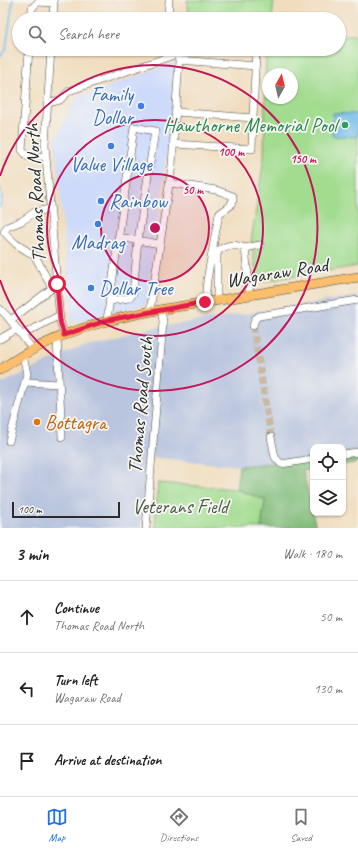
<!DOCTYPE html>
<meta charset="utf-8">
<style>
:root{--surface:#fff;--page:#f6f6f6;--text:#222;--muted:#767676;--line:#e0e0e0;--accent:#1a73e8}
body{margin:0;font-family:Caveat,sans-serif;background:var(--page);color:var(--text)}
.controls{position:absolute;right:12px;bottom:12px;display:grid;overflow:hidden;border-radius:8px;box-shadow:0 1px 3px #0004}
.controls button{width:36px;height:36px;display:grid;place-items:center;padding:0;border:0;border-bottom:1px solid var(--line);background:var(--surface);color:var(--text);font:20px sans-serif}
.compass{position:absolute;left:262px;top:68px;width:36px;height:36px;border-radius:50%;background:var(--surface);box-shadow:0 1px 3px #0004;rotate:8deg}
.scale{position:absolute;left:12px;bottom:10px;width:108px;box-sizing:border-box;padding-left:4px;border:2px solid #2b2b2b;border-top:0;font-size:11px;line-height:14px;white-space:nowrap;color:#2b2b2b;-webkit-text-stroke:3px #f6f6f2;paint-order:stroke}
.stop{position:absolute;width:12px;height:12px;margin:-9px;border:3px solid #e11d48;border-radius:50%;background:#fff}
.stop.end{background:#e11d48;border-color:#fff;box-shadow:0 1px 4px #0008}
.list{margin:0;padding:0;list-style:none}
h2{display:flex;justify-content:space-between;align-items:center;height:52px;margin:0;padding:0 16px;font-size:17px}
h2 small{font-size:13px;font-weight:400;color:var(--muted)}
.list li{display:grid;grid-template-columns:26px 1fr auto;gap:12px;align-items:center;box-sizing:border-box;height:72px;padding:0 16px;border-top:1px solid var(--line)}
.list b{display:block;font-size:15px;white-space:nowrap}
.list p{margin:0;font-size:13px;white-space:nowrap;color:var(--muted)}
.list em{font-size:13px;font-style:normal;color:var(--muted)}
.icon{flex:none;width:22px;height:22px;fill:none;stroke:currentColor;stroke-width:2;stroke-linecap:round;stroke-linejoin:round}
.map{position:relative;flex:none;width:358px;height:528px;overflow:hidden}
.search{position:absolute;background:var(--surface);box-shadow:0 1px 3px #0004;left:12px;right:12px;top:12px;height:44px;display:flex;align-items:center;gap:10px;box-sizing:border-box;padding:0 14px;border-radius:22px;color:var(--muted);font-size:15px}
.sheet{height:268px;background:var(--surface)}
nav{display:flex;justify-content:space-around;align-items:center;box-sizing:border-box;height:56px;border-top:1px solid var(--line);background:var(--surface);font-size:11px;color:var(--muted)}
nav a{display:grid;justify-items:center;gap:2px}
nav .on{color:var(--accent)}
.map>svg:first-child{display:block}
.built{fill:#cedafa}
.industrial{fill:#b9c4de}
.green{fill:#a2dc8f;stroke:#66845d;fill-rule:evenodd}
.forest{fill:#81bc7a;stroke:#567452}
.water{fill:#6fbbe8;stroke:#4d738a}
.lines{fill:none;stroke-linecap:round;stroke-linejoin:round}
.stream{stroke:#6fbbe8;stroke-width:2}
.minor-tunnel{stroke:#c9b9a1;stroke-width:7;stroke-dasharray:7 3.5;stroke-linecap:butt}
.minor-casing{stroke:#494641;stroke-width:8}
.major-casing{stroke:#494641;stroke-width:10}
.minor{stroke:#fff;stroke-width:7}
.major{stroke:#fabe6d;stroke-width:9}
.route{stroke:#e11d48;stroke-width:5}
.ring{fill:none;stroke:#c2185b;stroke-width:2}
.shop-dot{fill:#3f7fe0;stroke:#f6f6f2;stroke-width:1.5}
.leisure-dot{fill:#2e9e5b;stroke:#f6f6f2;stroke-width:1.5}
.food-dot{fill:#e8710a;stroke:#f6f6f2;stroke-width:1.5}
.labels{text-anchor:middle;stroke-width:3.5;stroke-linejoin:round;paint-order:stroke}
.shop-label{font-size:20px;fill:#366cbe;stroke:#f6f6f2}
.leisure-label{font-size:20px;fill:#27864d;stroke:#f6f6f2;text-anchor:end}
.street-label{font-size:20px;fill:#2b2b2b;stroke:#f6f6f2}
.food-label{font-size:20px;fill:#c56008;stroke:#f6f6f2;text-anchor:start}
.park-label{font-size:20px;fill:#495744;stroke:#f6f6f2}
.centre{fill:#c2185b;stroke:#f6f6f2;stroke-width:2}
.ring-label{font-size:12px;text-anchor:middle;font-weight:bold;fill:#c2185b;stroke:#f6f6f2;stroke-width:3.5;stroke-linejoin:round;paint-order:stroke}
</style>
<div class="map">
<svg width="358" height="528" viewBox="0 0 358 528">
<rect width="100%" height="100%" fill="#f6f6f2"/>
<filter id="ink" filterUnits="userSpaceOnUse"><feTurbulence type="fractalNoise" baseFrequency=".025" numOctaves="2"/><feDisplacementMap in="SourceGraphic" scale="8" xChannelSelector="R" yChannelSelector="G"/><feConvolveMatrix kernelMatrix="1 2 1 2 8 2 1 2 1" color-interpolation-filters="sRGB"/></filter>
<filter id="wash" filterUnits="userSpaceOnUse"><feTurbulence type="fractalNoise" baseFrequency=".012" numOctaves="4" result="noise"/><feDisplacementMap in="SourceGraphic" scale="16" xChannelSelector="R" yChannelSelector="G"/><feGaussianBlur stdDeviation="0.9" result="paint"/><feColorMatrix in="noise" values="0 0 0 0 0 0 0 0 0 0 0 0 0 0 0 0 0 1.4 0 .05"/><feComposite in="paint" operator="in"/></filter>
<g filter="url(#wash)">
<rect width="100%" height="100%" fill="#f1ddbe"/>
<path class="built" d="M176,62l-5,64 -25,178 -74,19 -17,-183 21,-42z"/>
<path class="industrial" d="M358,296v158l-15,2v-9h-30v12l-74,7 -92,-9 -6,71h-141v-143l3,-2 83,-39 61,-15z"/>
<path class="green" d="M187,0h87l-2,19h-82z
M339,35h19v231l-100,16 -7,-41 13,-83 2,-109h73zM268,74h24v24h-24z
M158,483l78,6 29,11 -4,28h-106z"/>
<path class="forest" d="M358,454v8l-15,3v-9z
M313,459v10l-10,2 13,57h-55l4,-28 -29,-11 3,-23z"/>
<path class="water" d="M333,113l25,1v23l-26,-1z"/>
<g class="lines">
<path class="stream" d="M0,56l6,-7 7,-49
M0,189l2,8 -2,10"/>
</g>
</g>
<g filter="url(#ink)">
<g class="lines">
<path class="minor-tunnel" d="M253,326l18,111"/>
<g class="minor-casing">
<path id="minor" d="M31,19l1,-11 6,-6 16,1
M53,19l1,-19
M168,19l1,-19
M29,49l-7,101 6,7 18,-1
M51,49l-6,96 15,176 4,14
M179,60l77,6
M48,103l12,-3 9,-9 108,-37
M253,118l3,-69
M174,144l78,5 1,-31 -77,-6
M170,183l46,7 17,6v4l-3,6 -11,8 -12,66 -2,22
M50,209l-15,3 -13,9 -15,6 -3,5 12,12 19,12 17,32
M118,237l42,7
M245,248l15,-3
M217,300v-45l2,-5c9,-6 16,-6 26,-2l5,47
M0,309l7,7 26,34
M150,311l22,-146 7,-104 -1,-5 -5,-7
M11,320l45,-35
M107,320l27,-193 21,4 -17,109 -5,54 -4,4 -20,3
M253,326l2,-7 4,-3 99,-16
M22,335l38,-20
M57,338l5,99
M0,339l17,-10
M25,382l34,2
M271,437l4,20 6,7 32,-5
M9,441l18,-67 -4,-19
M343,454l15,-2
M146,528l17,-206 -2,-13"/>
</g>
<g class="major-casing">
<path id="major" d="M0,370c65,-47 137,-57 214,-69 48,-8 96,-16 144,-24"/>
</g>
<use href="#minor" class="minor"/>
<use href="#major" class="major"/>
</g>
</g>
<g class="lines" filter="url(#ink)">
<path class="route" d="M57,284l3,37 4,14 44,-15 97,-18"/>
</g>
<circle cx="155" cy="228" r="54" fill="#c2185b" fill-opacity=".12"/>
<g class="ring">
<circle cx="155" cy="228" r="54"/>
<circle cx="155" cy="228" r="108"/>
<path d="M0 176A163 163 0 1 1 0 280"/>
</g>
<g class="shop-dot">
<circle cx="141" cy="106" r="4"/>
<circle cx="111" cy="146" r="4"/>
<circle cx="101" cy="201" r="4"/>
<circle cx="98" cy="224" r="4"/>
<circle cx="91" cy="288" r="4"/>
</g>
<circle class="leisure-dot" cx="345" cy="125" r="4"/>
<circle class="food-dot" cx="37" cy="422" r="4"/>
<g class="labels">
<g class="shop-label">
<text x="133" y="101" text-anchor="end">Family<tspan x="133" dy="23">Dollar</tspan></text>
<text x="111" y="171">Value Village</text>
<text x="109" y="208" text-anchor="start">Rainbow</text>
<text x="98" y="249">Madrag</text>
<text x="99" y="295" text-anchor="start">Dollar Tree</text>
</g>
<g class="leisure-label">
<text x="337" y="132">Hawthorne Memorial Pool</text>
</g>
<g class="street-label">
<text transform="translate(35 193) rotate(-93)" y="7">Thomas Road North</text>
<text transform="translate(277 272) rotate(-9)" y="7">Wagaraw Road</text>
<text transform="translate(140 405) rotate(-85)" y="7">Thomas Road South</text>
</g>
<g class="food-label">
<text x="45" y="429">Bottagra</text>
</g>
<g class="park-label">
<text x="180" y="513">Veterans Field</text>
</g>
</g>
<circle cx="155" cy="228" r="6" class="centre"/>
<g class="ring-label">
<text x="231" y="156">100 m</text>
<text x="303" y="163">150 m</text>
<text x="193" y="194">50 m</text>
</g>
</svg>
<div class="controls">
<button><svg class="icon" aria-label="locate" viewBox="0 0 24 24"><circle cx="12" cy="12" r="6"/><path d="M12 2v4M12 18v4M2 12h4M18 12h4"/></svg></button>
<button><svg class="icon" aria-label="layers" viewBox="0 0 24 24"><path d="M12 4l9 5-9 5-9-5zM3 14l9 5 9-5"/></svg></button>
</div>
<svg class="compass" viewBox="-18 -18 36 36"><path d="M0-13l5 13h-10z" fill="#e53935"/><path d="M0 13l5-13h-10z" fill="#767676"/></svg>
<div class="scale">100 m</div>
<div class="stop" style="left:57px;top:284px"></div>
<div class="stop end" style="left:205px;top:302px"></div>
<div class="search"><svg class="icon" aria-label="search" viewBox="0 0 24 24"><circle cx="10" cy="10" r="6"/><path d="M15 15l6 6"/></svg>Search here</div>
</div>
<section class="sheet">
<h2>3 min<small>Walk · 180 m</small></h2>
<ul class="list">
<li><svg class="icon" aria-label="ahead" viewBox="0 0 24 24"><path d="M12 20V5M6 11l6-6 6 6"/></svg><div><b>Continue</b><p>Thomas Road North</p></div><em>50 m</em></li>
<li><svg class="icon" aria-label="left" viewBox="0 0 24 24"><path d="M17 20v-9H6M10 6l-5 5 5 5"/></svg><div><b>Turn left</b><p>Wagaraw Road</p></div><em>130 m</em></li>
<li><svg class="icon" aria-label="arrive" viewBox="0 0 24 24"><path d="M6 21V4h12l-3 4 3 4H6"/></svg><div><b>Arrive at destination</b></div></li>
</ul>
</section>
<nav>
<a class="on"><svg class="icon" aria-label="map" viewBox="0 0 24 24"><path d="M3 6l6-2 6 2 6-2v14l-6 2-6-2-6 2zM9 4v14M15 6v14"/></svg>Map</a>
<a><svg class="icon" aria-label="directions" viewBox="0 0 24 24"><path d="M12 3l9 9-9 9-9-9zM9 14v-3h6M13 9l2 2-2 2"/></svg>Directions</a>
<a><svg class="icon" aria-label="saved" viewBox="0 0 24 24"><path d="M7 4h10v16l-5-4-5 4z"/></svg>Saved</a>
</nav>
